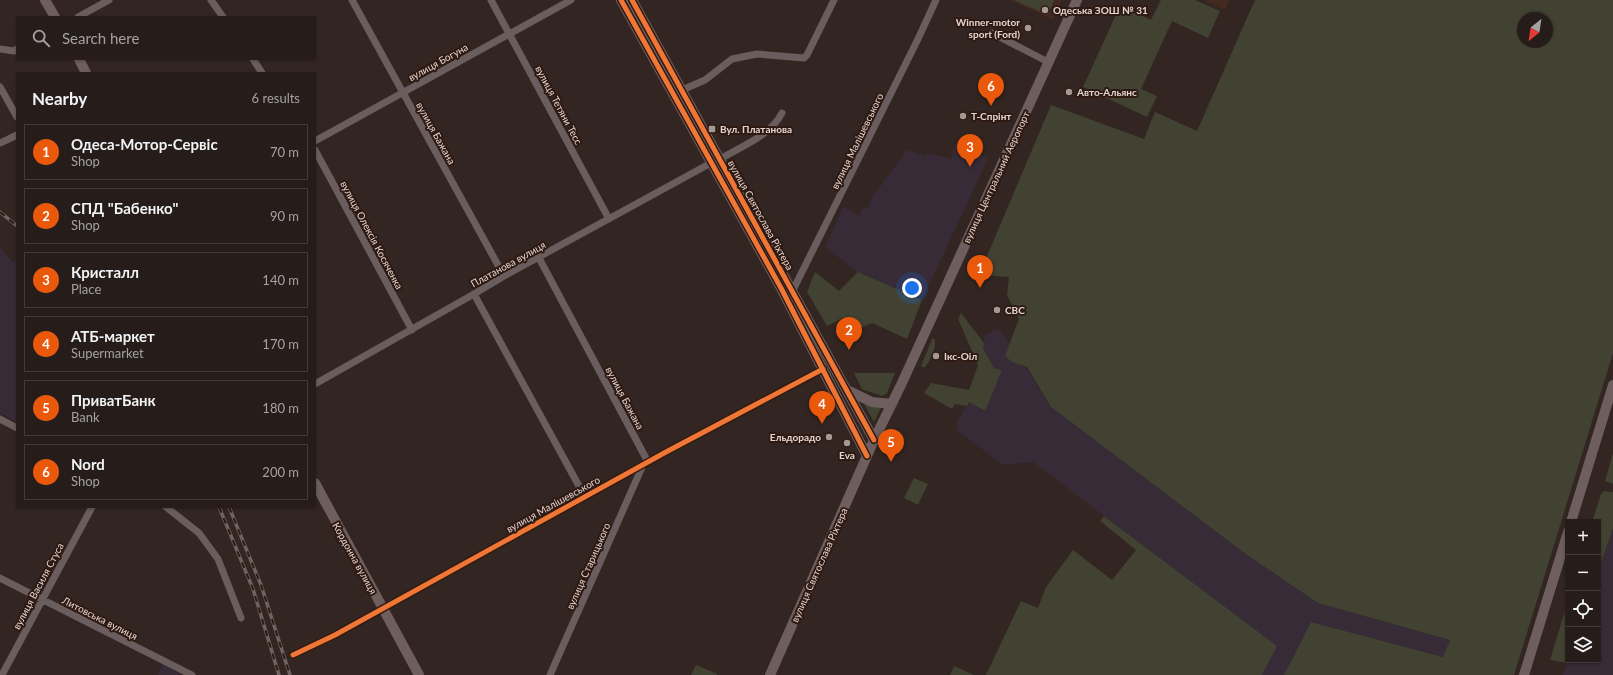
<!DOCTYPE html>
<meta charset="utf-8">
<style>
:root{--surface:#261c1a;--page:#2e2523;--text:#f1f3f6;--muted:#a4a1a2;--line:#423a39;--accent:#ea580c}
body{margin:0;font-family:Lato,sans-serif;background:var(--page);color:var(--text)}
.controls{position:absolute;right:12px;bottom:12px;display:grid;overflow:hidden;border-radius:0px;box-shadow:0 1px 3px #0004}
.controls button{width:36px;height:36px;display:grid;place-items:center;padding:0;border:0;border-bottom:1px solid var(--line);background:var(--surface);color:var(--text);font:20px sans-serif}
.compass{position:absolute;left:1517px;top:12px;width:36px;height:36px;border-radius:50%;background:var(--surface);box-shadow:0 1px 3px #0004;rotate:210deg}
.you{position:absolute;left:912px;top:288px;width:14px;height:14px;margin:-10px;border:3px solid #fff;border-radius:50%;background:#1a73e8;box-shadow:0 0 0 6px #1a73e833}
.badge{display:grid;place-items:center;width:26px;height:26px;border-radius:50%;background:var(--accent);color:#fff;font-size:13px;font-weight:700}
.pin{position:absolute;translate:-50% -33px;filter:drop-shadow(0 1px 2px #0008)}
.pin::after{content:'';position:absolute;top:21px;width:14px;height:12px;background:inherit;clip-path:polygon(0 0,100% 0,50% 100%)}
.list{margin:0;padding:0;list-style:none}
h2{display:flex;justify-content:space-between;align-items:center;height:52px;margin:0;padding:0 16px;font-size:17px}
h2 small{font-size:13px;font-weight:400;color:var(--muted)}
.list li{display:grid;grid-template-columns:26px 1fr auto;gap:12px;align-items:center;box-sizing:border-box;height:56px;margin:0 8px 8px;padding:0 8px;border:1px solid var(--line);border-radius:0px}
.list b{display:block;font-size:15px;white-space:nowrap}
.list p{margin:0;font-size:13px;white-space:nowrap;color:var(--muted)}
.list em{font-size:13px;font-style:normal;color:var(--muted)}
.icon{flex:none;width:22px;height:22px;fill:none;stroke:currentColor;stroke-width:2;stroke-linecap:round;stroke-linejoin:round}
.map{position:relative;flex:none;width:1613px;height:675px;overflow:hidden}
.search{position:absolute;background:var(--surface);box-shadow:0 1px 3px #0004;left:16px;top:16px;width:300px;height:44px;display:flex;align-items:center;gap:10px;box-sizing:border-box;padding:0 14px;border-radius:0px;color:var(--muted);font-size:15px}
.panel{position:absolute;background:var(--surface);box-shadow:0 1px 3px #0004;left:16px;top:72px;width:300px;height:436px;border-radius:0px}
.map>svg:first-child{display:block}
.industrial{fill:#372b37}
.built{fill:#43291f}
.green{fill:#414231;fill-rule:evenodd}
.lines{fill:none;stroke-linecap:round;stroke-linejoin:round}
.street{stroke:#6a5d5d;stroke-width:7}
.secondary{stroke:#6e5e5e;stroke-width:10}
.rail-casing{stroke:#6e6362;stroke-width:3.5}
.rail{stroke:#2e1a12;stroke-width:2;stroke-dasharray:6;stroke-linecap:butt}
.cycleway-casing{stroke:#2e1a12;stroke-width:8}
.cycleway{stroke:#f07635;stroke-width:5}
.poi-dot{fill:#a69893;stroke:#2e1a12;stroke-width:1.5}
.labels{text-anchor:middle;stroke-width:4;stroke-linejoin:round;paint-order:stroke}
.poi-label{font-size:10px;font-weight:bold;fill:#e4d5d0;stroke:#2e1a12;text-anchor:start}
.street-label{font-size:10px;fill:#e4d5d0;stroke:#2e1a12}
</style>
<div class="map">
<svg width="1613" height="675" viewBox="0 0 1613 675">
<rect width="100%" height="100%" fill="#332622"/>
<path class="industrial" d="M965,142l10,5 13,12 -66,141 -64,-28 -33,-25 18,-40 16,8 4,-8 5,2 3,-10 36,-49 18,6 2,-3 22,5 1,4 5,-18z
M0,247l13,16 4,-6v165l-17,-9z
M998,328l12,16 -4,12 6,6 14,5 25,40 196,148 71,48 132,37 -6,17 -133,-35 -27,53h-22l14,-29 -243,-184 -30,3 -46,-35v-8l12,-20 15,9 18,-41 -8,-2 -11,-20 2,-13z
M1613,528v147h-50l5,-15h30v-88z
M163,662l18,13h-23z"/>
<path class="built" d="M1011,0h51l-9,20z
M1203,0h26l-4,10z"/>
<path class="green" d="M1014,0h40l-6,15z
M1161,0h34l25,11 -12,27 -36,-17 -31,68 16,7 -10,21 -64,-30 37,-81 31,14z
M1255,0h358v353l-99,322h-230l27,-53 132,35 7,-17 -132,-37 -71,-48 -196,-148 -24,-40 -15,-5 -7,-6 14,-37 -12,-24 2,-18 -30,-2 72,-170 93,34 11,-27 42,19zM1523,18h24v24h-24z
M815,272l24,19 19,-19 64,28 -15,39 -35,-16 -21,9 -8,-14 -16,8 -20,-34z
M961,313l23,30 -1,5 11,20 8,2 -17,41 -16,-9 -2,4 -12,-2 -3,5 -28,-16 7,-10 38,7 9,-25 -20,-46z
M934,338c4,8 -4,23 -9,29h-3l-1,-1 11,-27z
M854,373h41l-8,20 -5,3 -20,-7z
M863,402l18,6 -7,14z
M1613,453v31l-8,-3z
M914,478l14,6 -10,21 -14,-7z
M1604,491l9,1v36l-15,44v-50h-6l9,-28z
M1104,516l173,130 -15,29h-276l35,-74 17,7 8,-21 27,-37 39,30 24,-30 -36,-29z
M1568,601v59l-1,3 -17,-3z
M696,665l21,9v1h-26z
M954,666l20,9h-24z"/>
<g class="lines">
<path class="street" d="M211,0l12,17
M352,0l152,276
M491,0l118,219
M78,17l31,-17
M992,33l56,29
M0,49l14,2 3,-2
M253,59l9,14
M0,87l17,30
M682,90l23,-10 27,-21 25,-5 47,4 3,-3 27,-55
M315,141l256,-141
M0,143l17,-8
M315,150l97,180
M720,159c22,-13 50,-23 62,-46
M539,258l109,204
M793,290l125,-251 18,-39
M474,294l111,203
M315,384l159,-90 30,-18 207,-113
M0,419l17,9
M166,507l33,26 19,26 23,59
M0,578l192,97
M293,655l42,-20 331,-183 157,-83
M2,675l90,-168
M550,675l93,-210"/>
<path class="secondary" d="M45,0l10,17
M621,0l160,288 86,168
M632,0l242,440
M79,59l7,14
M849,391l23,11 20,2
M315,483l104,192
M1571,522l42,-137
M770,675l104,-235 27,-55 176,-385
M1524,675l44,-143"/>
<g class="rail-casing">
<path id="rail" d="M0,212l17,14
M219,507l34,82 26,86
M229,507l32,78 29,90"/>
</g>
<use href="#rail" class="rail"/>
<g class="cycleway-casing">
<path id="cycleway" d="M621,0l160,288 86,168
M632,0l242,440
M293,655l42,-20 331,-183 157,-83"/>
</g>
<use href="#cycleway" class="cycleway"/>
</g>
<g class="poi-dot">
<circle cx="1045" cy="10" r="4"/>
<circle cx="1028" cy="28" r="4"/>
<circle cx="1069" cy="92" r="4"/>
<circle cx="963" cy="116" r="4"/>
<rect x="708" y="125" width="8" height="8" rx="2"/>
<circle cx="997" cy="310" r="4"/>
<circle cx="936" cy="356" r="4"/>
<circle cx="829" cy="437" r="4"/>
<circle cx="847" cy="443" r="4"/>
</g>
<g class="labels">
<g class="poi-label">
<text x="1053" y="14">Одеська ЗОШ № 31</text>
<text x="1020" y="26" text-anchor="end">Winner-motor<tspan x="1020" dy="12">sport (Ford)</tspan></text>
<text x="1077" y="96">Авто-Альянс</text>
<text x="971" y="120">Т-Спрінт</text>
<text x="720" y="133">Вул. Платанова</text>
<text x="1005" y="314">СВС</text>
<text x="944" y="360">Ікс-Оіл</text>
<text x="821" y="441" text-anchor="end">Ельдорадо</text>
<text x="847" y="459" text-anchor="middle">Eva</text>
</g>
<g class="street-label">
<text transform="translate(438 62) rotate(-29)" y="4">вулиця Богуна</text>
<text transform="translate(559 105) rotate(62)" y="4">вулиця Тетяни Тесс</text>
<text transform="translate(436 133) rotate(61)" y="4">вулиця Бажана</text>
<text transform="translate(857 141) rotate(-64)" y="4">вулиця Малішевського</text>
<text transform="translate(996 177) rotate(-65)" y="4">вулиця Центральний Аеропорт</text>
<text transform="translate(761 215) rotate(61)" y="4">вулиця Святослава Ріхтера</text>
<text transform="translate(372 235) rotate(62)" y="4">вулиця Олексія Косяченка</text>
<text transform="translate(508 264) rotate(-29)" y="4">Платанова вулиця</text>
<text transform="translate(625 398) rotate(62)" y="4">вулиця Бажана</text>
<text transform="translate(553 504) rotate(-29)" y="4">вулиця Малішевського</text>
<text transform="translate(355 558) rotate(61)" y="4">Кордонна вулиця</text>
<text transform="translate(819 565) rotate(-66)" y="4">вулиця Святослава Ріхтера</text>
<text transform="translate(588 566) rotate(-66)" y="4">вулиця Старицького</text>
<text transform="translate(38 586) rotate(-62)" y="4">вулиця Василя Стуса</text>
<text transform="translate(100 618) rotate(27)" y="4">Литовська вулиця</text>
</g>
</g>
</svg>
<div class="controls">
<button>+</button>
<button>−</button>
<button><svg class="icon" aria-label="locate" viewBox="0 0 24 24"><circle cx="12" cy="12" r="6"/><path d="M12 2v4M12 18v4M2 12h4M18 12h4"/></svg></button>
<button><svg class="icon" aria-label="layers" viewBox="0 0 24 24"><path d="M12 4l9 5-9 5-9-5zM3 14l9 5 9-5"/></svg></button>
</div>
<svg class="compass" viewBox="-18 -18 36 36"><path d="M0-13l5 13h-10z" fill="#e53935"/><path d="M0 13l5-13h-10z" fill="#a4a1a2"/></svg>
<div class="you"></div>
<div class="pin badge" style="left:980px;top:288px">1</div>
<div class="pin badge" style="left:849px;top:350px">2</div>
<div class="pin badge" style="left:970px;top:167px">3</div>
<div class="pin badge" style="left:822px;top:424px">4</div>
<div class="pin badge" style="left:891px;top:462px">5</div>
<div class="pin badge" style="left:991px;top:106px">6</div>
<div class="search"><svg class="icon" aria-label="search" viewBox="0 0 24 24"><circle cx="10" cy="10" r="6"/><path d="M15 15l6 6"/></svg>Search here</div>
<section class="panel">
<h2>Nearby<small>6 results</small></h2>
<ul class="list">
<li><span class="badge">1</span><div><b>Одеса-Мотор-Сервіс</b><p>Shop</p></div><em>70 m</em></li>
<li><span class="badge">2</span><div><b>СПД &quot;Бабенко&quot;</b><p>Shop</p></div><em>90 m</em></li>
<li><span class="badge">3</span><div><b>Кристалл</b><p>Place</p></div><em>140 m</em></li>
<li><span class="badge">4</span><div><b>АТБ-маркет</b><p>Supermarket</p></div><em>170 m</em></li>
<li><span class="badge">5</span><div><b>ПриватБанк</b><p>Bank</p></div><em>180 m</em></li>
<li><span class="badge">6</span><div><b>Nord</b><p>Shop</p></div><em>200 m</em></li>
</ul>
</section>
</div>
